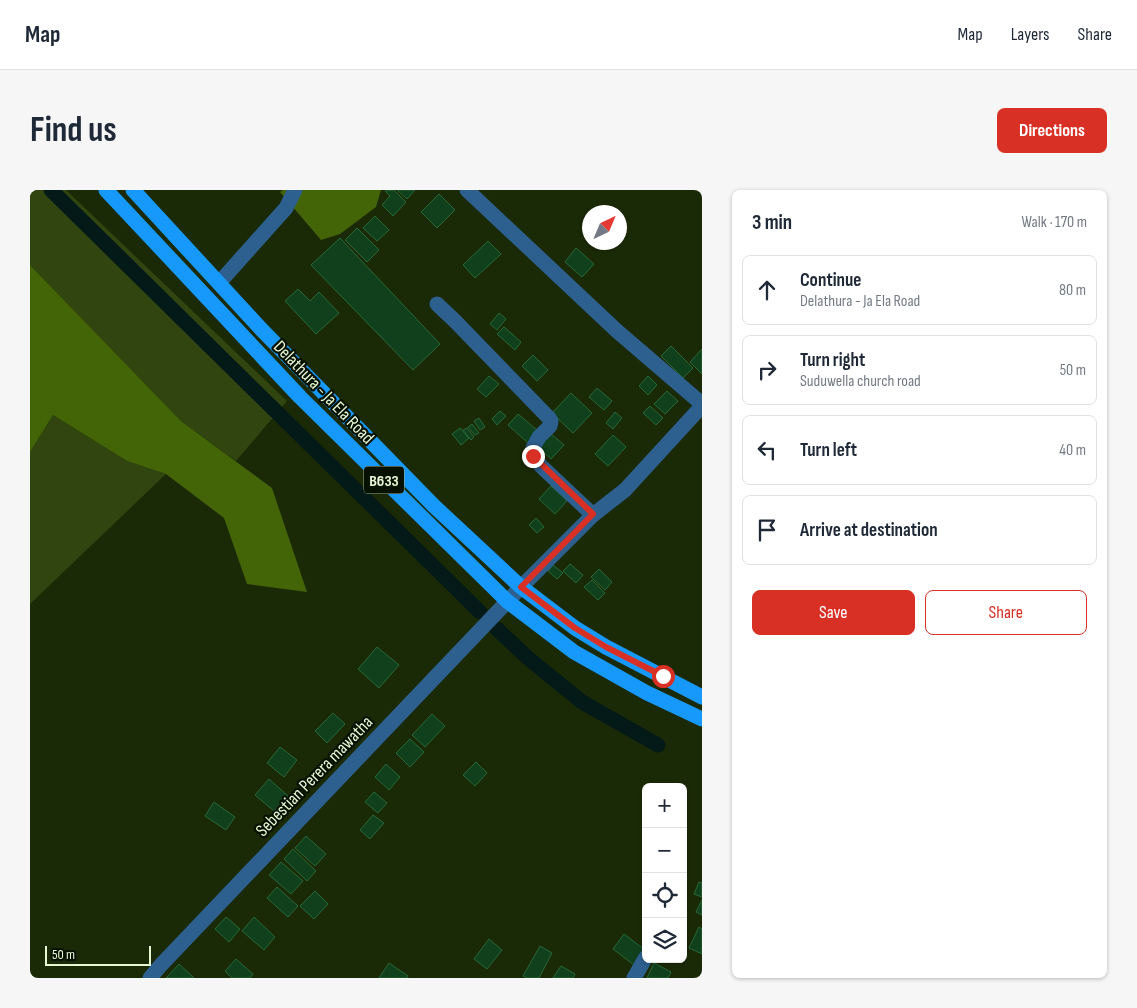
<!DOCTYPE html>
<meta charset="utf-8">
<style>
:root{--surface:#fff;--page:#f6f6f7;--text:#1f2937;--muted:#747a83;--line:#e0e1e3;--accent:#d93025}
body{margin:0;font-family:"Sofia Sans Condensed",sans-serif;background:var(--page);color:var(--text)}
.controls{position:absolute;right:15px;bottom:15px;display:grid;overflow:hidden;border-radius:8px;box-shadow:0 1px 4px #0004}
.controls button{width:45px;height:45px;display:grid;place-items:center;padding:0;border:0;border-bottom:1px solid var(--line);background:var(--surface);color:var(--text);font:25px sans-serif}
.compass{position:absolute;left:552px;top:15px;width:45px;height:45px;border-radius:50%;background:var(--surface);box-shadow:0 1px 4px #0004;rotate:44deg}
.scale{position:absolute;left:15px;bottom:12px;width:106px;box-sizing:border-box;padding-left:5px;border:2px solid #e6f7d4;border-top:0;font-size:14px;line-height:18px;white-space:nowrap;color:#e6f7d4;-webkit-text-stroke:4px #071100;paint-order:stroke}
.stop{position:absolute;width:15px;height:15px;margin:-11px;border:4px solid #d93025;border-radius:50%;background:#fff}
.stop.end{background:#d93025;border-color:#fff;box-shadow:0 1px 5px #0008}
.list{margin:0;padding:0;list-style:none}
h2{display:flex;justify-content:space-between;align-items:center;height:65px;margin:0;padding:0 20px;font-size:21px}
h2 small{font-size:16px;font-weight:400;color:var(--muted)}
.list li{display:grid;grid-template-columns:32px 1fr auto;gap:15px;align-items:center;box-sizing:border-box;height:70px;margin:0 10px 10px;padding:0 10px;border:1px solid var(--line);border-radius:8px}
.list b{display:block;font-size:19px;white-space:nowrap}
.list p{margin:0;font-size:16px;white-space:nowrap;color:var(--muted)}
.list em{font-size:16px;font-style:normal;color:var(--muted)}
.actions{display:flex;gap:10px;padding:15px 20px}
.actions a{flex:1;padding:11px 0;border:1px solid var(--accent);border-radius:8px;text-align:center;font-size:18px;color:var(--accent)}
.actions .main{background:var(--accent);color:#fff}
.icon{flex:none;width:28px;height:28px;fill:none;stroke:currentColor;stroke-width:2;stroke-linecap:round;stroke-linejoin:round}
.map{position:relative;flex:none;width:672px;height:788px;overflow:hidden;border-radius:8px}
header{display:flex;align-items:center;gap:30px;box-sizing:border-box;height:70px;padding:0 25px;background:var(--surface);border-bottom:1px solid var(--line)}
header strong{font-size:24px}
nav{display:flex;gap:28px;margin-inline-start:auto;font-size:18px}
.intro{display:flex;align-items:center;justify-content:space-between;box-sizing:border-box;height:120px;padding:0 30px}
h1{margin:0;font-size:35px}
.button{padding:12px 22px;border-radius:8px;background:var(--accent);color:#fff;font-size:18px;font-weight:700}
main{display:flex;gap:30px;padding:0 30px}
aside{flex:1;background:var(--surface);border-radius:8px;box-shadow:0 1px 4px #0004}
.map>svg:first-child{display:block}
.green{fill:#304510}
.forest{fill:#446408}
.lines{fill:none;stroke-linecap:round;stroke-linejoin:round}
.canal{stroke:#041a18;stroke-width:15}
.building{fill:#10401c;stroke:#2a6837}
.minor{stroke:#2d608e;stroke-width:15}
.major{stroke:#1699fa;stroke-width:15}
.route{stroke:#d93025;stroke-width:6}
.labels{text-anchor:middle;stroke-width:4.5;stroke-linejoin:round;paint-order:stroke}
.shield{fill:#071100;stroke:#a3b294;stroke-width:1}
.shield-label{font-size:16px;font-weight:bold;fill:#e6f7d4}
.street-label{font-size:18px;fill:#e6f7d4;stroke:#071100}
</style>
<header>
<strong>Map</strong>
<nav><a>Map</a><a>Layers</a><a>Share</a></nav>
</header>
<div class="intro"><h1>Find us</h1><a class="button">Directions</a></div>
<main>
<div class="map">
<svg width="672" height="788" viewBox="0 0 672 788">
<rect width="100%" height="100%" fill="#1b2a06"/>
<path class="green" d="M0,0h36l221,211 -51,60 -55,-40 -151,-156z
M23,225l74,46 39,13 -136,130v-152z"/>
<path class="forest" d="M253,0h98l-5,17 -36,27 -19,6 -41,-48z
M0,75l151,156 91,67 35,104 -60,-8 -23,-66 -58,-44 -39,-13 -74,-46 -23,37z"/>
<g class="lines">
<path class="canal" d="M21,0l429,422
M467,439l31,29 54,44 76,43"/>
</g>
<path class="building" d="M364,0l12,12 -13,14 -11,-11 8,-9 -5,-5z
M367,0h18l-8,9z
M409,4l16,16 -18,18 -16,-16z
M345,26l14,14 -12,11 -14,-13z
M327,38l22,22 -12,12 -22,-22z
M310,48l100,106 -27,26 -102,-105z
M458,51l13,13 -26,24 -12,-13z
M546,58l18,16 -12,13 -17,-15z
M268,99l12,12 9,-9 20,21 -23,21 -31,-33z
M469,123l7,6 -9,11 -7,-6z
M474,137l17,15 -6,8 -18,-16z
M641,156l22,22 -10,10 -22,-22z
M672,159v25l-12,-12z
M503,165l15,15 -11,11 -15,-15z
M459,186l10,8 -13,13 -9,-8z
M618,186l9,9 -9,10 -9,-9z
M567,198l15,13 -8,9 -15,-13z
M637,201l11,10 -13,13 -11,-10z
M541,203l21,20 -19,20 -21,-20z
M620,216l13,12 -7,7 -13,-12z
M470,221l6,5 -9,9 -5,-6z
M585,222l7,6 -9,11 -7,-6z
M488,224l20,17 -10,12 -20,-18z
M449,228l6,9 -5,3 -6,-9z
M442,234l7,9 -4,2 -7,-8z
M430,238l9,10 -8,7 -9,-11z
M437,238l7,9 -3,3 -8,-10z
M521,244l13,11 -13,14 -12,-11z
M583,245l13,12 -18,19 -13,-12z
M521,296l16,15 -12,13 -16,-15z
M506,328l8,9 -7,6 -8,-8z
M540,374l13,11 -7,8 -13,-12z
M523,375l10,8 -6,6 -9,-8z
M569,379l13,13 -7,8 -14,-13z
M562,390l13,13 -7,7 -14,-13z
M347,457l22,18 -20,23 -21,-19z
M303,523l12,11 -18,19 -12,-12z
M402,524l13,12 -20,21 -13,-12z
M380,549l14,13 -14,15 -14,-14z
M250,557l17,13 -13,17 -17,-14z
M446,572l11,11 -12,13 -12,-11z
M356,574l14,13 -11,13 -14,-13z
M239,589l19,17 -14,15 -19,-16z
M344,602l13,11 -9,10 -13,-11z
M184,612l21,15 -9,13 -21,-14z
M343,625l11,8 -14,16 -10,-9z
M276,646l20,18 -11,12 -20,-18z
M263,659l23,22 -9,10 -23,-22z
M251,672l22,19 -12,13 -22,-19z
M669,692l3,1v14l-8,-3z
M247,697l21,19 -10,11 -21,-19z
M285,701l13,13 -14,15 -14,-13z
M672,710v15l-6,-3z
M196,727l14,12 -11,13 -14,-13z
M224,727l21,20 -11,13 -22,-19z
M669,737l3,2v25l-13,-6z
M594,744l21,16 -11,15 -21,-16z
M459,749l13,11 -15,19 -13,-10z
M510,756l12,7 -13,25h-12l-4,-2z
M206,769l17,15 -3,4h-18l-7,-7z
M359,773l19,13 -1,2h-28z
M624,773l17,9 -3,6h-21z
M149,774l15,14h-28z
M531,776l14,8 -2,4h-20z"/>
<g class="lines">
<path class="minor" d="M437,0l150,141 85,73
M189,93l67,-75 9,-18
M407,114l18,17 94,97 2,3 -1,5 -11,11 -6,11v8l8,10 52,49
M120,788l10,-12 361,-379 72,-72 32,-25 77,-84
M604,788l12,-21"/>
<path class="major" d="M76,0l194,207 207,204 67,51 73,41 55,26
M103,0l128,139 87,89 86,88 87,81 54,41 31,19 96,50"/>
</g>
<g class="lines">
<path class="route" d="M503,266l60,58 -72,73 54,41 31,19 57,29"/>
</g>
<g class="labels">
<rect class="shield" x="334" y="276.5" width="40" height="27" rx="4"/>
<g class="shield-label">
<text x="354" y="296">B633</text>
</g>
<g class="street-label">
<text transform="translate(294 202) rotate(46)" y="6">Delathura - Ja Ela Road</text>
<text transform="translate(284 586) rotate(-46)" y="6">Sebestian Perera mawatha</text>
</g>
</g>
</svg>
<div class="controls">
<button>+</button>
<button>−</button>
<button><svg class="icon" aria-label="locate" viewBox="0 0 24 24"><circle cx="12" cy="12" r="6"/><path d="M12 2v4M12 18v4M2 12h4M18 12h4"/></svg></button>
<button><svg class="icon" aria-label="layers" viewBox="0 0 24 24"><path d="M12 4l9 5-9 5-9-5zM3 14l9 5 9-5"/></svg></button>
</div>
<svg class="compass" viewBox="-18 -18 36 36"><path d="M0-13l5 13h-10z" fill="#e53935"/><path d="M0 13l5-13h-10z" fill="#747a83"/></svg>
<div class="scale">50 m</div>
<div class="stop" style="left:633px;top:486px"></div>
<div class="stop end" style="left:503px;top:266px"></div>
</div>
<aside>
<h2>3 min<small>Walk · 170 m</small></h2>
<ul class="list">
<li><svg class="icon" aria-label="ahead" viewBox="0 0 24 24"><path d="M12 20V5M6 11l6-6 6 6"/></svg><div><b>Continue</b><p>Delathura - Ja Ela Road</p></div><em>80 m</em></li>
<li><svg class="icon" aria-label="right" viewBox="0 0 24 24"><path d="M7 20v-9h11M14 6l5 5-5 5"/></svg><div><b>Turn right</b><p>Suduwella church road</p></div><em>50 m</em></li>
<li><svg class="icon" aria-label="left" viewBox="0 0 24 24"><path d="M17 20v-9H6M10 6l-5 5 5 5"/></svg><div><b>Turn left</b></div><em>40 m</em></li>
<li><svg class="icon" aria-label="arrive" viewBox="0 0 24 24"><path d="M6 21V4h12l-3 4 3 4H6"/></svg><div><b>Arrive at destination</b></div></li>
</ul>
<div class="actions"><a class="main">Save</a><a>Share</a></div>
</aside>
</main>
